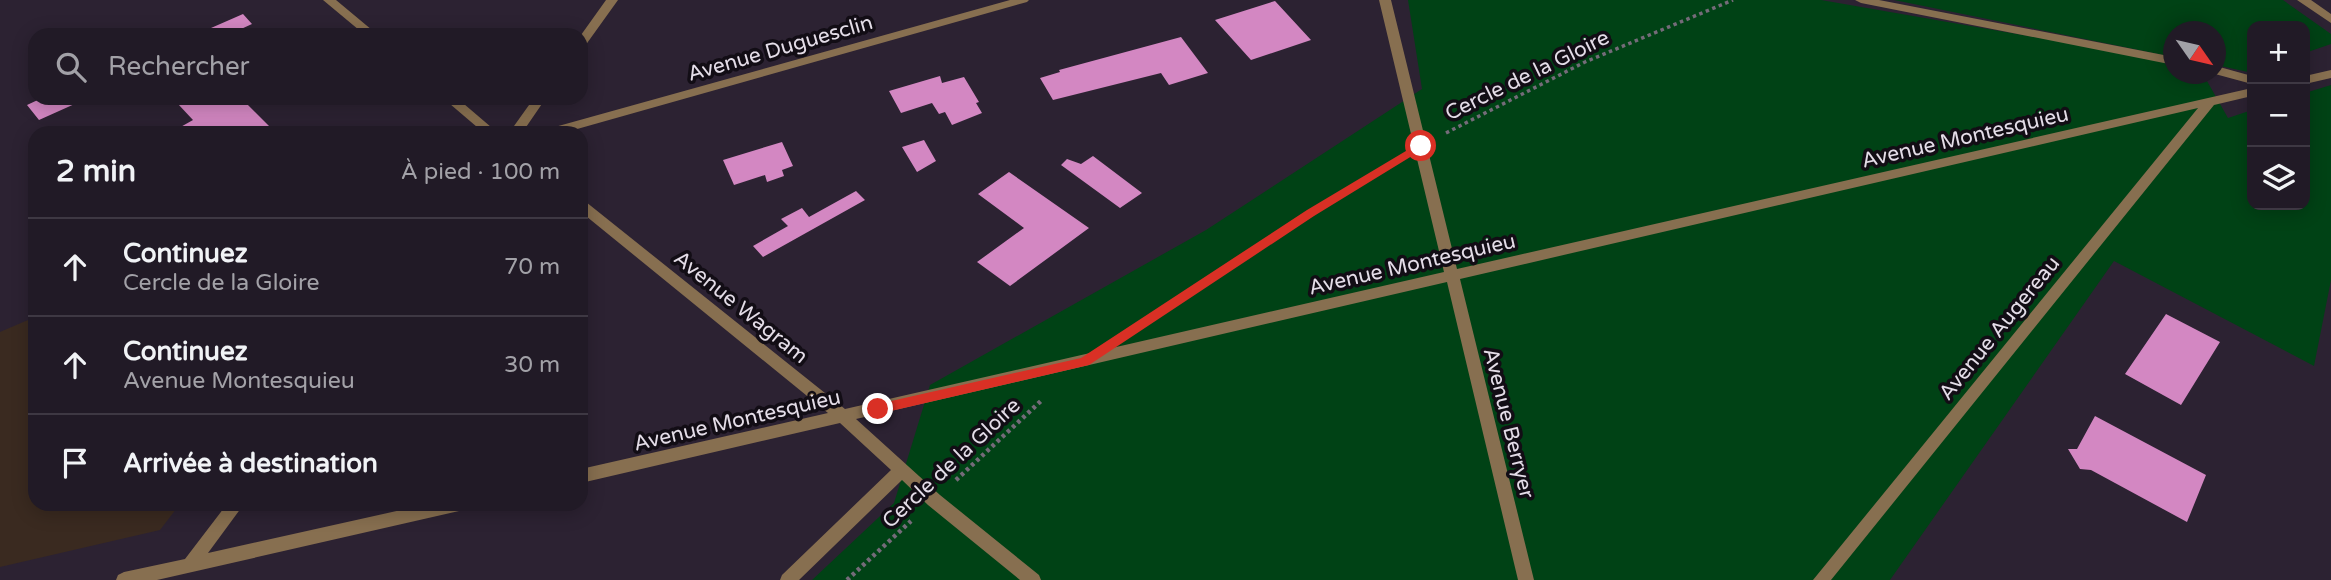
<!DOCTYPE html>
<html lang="fr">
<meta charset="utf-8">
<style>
:root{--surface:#211a26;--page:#2d2732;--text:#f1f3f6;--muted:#a2a1a7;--line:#3e3843}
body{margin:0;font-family:"Varela Round",sans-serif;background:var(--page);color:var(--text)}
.controls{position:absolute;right:21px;top:21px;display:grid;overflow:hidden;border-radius:14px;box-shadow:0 4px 18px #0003}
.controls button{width:63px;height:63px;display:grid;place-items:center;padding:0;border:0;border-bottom:2px solid var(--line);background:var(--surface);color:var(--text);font:35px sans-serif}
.compass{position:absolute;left:2163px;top:21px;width:63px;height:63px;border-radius:50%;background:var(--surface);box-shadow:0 4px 18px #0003;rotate:124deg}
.stop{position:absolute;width:21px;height:21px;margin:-16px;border:5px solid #d93025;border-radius:50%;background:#fff}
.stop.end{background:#d93025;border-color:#fff;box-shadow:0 2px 7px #0008}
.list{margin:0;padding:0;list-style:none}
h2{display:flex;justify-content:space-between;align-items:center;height:91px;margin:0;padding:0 28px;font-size:30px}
h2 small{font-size:23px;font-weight:400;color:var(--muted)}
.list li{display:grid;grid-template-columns:46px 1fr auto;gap:21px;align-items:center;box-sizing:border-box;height:98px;padding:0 28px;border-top:2px solid var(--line)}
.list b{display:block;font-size:26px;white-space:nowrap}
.list p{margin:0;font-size:23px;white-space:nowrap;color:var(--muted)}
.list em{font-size:23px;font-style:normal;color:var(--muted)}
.icon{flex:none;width:38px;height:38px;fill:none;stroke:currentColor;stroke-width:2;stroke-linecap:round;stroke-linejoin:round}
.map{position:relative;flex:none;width:2331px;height:580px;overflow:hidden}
.search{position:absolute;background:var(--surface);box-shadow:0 4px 18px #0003;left:28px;top:28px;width:560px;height:77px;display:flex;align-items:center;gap:18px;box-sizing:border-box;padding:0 24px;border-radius:21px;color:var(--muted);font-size:26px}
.panel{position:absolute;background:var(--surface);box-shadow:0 4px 18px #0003;left:28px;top:126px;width:560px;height:385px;border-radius:21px}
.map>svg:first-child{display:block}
.education{fill:#3a2a20}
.green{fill:#004215}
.building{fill:#d387c2}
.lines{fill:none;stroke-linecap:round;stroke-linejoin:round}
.path-far1{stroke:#746b79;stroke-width:3.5;stroke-dasharray:3.5 3.5;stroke-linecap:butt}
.path{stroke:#746b79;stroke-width:4.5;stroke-dasharray:3.5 3.5;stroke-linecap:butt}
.minor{fill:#876f50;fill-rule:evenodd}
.route{fill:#d93025}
.labels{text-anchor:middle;stroke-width:7;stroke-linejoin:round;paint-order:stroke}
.street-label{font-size:21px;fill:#e4dde8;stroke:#120d15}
</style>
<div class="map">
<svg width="2331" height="580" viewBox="0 0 2331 580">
<rect width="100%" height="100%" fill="#2c2232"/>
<path class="education" d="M35,317v187h145l-20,26 -160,37v-235z"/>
<path class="green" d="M1408,0h413l352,61 1,13h29l25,44 24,-8v95h53v-112l26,-8v195l-17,86 -200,-105 -224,319h-1078l82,-77 36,-118 276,-155 216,-141z
M1894,0h389l48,34v10l-26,9v-27h-53v44l-4,2 -32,-7v-33h-42l-1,25z"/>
<path class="building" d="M1275,1l36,39 -60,20 -36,-40z
M243,14l9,10 -24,11h-33z
M1181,37l27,36 -39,12 -8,-12 -108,27 -13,-22 20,-6 -1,-2z
M940,76l2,7 22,-6 15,25 -3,1 6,10 -30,12 -7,-13 -6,2 -7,-11 -31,10 -12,-22z
M42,98h46l-49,22 -12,-15z
M190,98h51l35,35h-95l-4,-4 16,-9 -15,-16z
M924,140l12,21 -19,11 -15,-25z
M782,142l11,24 -11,4 2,6 -17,6 -2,-7 -31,10 -11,-25z
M1093,156l49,37 -22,15 -59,-43 6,-6 14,5z
M1009,172l80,56 -79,58 -33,-24 47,-34 -46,-34z
M856,191l9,9 -102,57 -10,-11 35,-20 -7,-7 21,-11 7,9z
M2166,314l54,28 -39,63 -56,-31z
M2095,416l111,59 -19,47 -96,-52 -11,-1 -12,-20h9z"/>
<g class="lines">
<path class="path-far1" d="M1446,133l139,-71 148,-62
M1238,262l157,-101"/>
<path class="path" d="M1161,311l79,-51
M956,480l86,-80
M847,580l64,-59"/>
<path class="minor" d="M323,0h13l42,35h-13z
M606,0h12l-33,46 -4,1v-12z
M1010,0h19l-2,2 -464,131h-21l2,-3z
M1379,0h12l66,269 795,-181v8l-38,9 -383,475h-18l385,-472 -738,171 74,301h-16l-71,-298 -591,137 84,76 99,80 2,5h-21l-92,-75 -26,-25 -103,100h-19l2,-5 109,-105 -51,-47 -259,60v-14l247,-56 -247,-201v-12l5,2 259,207 599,-137z
M1855,0h24l295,57v8l-313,-62z
M2297,0h14l20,14v9z
M2216,66l36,10v8l-37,-10z
M2331,70v8l-26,6v-8z
M443,98h14l41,35h-14z
M534,98h12l-24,35h-13z
M227,504h17l-36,49 220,-49h39l-2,5 -6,2 -302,69h-41l2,-5 6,-3 61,-13z"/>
</g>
<path class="route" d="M1421,142l5,4 -1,2 -111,68 -225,149 -211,49 -6,-5 6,-5 203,-46 226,-148z"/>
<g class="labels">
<g class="street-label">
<text transform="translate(780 48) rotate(-16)" y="7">Avenue Duguesclin</text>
<text transform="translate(1527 75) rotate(-26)" y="7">Cercle de la Gloire</text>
<text transform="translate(1965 137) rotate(-13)" y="7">Avenue Montesquieu</text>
<text transform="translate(1412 264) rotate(-13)" y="7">Avenue Montesquieu</text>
<text transform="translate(741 307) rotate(39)" y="7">Avenue Wagram</text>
<text transform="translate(1999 328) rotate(-51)" y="7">Avenue Augereau</text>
<text transform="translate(737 420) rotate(-13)" y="7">Avenue Montesquieu</text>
<text transform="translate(1509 423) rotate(76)" y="7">Avenue Berryer</text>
<text transform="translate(951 463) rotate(-43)" y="7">Cercle de la Gloire</text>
</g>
</g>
</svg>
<div class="controls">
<button>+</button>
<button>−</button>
<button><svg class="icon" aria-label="layers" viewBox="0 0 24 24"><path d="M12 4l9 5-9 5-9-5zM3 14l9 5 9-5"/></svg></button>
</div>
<svg class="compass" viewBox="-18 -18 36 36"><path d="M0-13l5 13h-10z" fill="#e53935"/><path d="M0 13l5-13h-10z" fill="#a2a1a7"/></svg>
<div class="stop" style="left:1421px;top:146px"></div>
<div class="stop end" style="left:878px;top:409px"></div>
<div class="search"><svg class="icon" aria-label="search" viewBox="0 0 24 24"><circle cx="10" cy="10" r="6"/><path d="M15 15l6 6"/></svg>Rechercher</div>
<section class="panel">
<h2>2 min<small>À pied · 100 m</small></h2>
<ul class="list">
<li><svg class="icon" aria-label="ahead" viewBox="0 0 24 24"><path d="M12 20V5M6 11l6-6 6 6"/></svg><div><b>Continuez</b><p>Cercle de la Gloire</p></div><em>70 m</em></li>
<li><svg class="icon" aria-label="ahead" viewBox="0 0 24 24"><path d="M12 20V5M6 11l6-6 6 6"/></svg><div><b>Continuez</b><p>Avenue Montesquieu</p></div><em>30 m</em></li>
<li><svg class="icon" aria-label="arrive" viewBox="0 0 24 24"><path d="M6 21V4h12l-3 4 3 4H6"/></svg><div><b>Arrivée à destination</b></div></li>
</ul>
</section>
</div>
